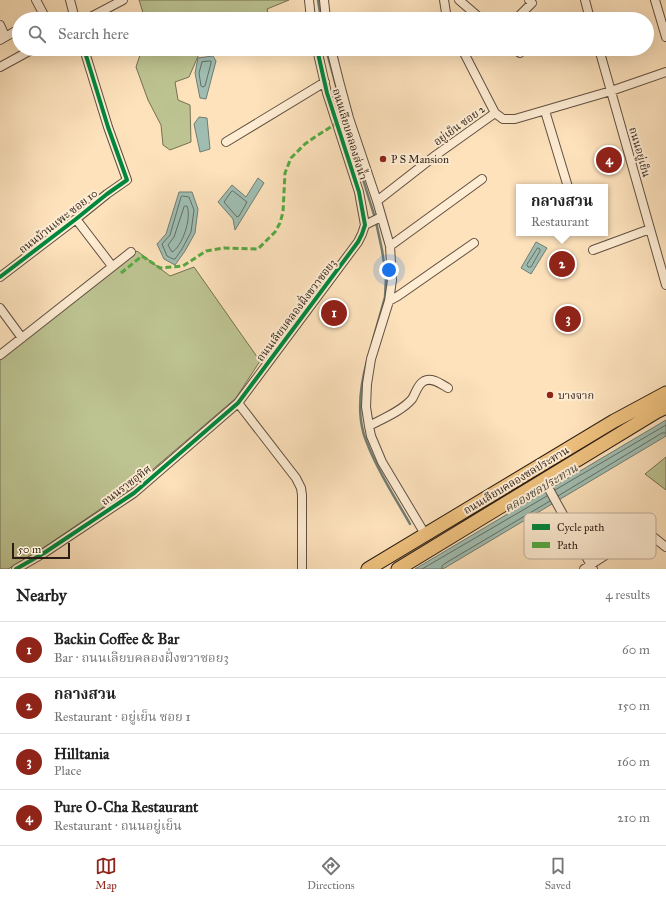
<!DOCTYPE html>
<meta charset="utf-8">
<style>
:root{--surface:#fff;--page:#f2f2f2;--text:#222;--muted:#767676;--line:#e0e0e0;--accent:#8f2418}
body{margin:0;font-family:"IM FELL Great Primer","Noto Serif Thai",serif;background:var(--page);color:var(--text)}
.scale{position:absolute;left:12px;bottom:10px;width:58px;box-sizing:border-box;padding-left:4px;border:2px solid #2c1e16;border-top:0;font-size:11px;line-height:14px;white-space:nowrap;color:#2c1e16;-webkit-text-stroke:3px #feecd3;paint-order:stroke}
.you{position:absolute;left:389px;top:270px;width:14px;height:14px;margin:-10px;border:3px solid #fff;border-radius:50%;background:#1a73e8;box-shadow:0 0 0 6px #1a73e833}
.badge{display:grid;place-items:center;width:26px;height:26px;border-radius:50%;background:var(--accent);color:#fff;font-size:13px;font-weight:700}
.pin{position:absolute;translate:-50% -50%;border:2px solid #fff;box-shadow:0 1px 4px #0006}
.popup{position:absolute;left:516px;top:184px;width:92px;height:52px;box-sizing:border-box;display:grid;place-content:center;border-radius:0px;background:var(--surface);filter:drop-shadow(0 1px 3px #0005);font-size:13px;white-space:nowrap;color:var(--muted)}
.popup b{font-size:15px;color:var(--text)}
.popup::after{content:'';position:absolute;left:50%;top:100%;margin-left:-8px;border:8px solid transparent;border-top-color:var(--surface)}
.list{margin:0;padding:0;list-style:none}
h2{display:flex;justify-content:space-between;align-items:center;height:52px;margin:0;padding:0 16px;font-size:17px}
h2 small{font-size:13px;font-weight:400;color:var(--muted)}
.list li{display:grid;grid-template-columns:26px 1fr auto;gap:12px;align-items:center;box-sizing:border-box;height:56px;padding:0 16px;border-top:1px solid var(--line)}
.list b{display:block;font-size:15px;white-space:nowrap}
.list p{margin:0;font-size:13px;white-space:nowrap;color:var(--muted)}
.list em{font-size:13px;font-style:normal;color:var(--muted)}
.icon{flex:none;width:22px;height:22px;fill:none;stroke:currentColor;stroke-width:2;stroke-linecap:round;stroke-linejoin:round}
.map{position:relative;flex:none;width:666px;height:569px;overflow:hidden}
.search{position:absolute;background:var(--surface);box-shadow:0 4px 16px #0002;left:12px;right:12px;top:12px;height:44px;display:flex;align-items:center;gap:10px;box-sizing:border-box;padding:0 14px;border-radius:22px;color:var(--muted);font-size:15px}
.sheet{height:276px;background:var(--surface)}
nav{display:flex;justify-content:space-around;align-items:center;box-sizing:border-box;height:56px;border-top:1px solid var(--line);background:var(--surface);font-size:11px;color:var(--muted)}
nav a{display:grid;justify-items:center;gap:2px}
nav .on{color:var(--accent)}
.map>svg:first-child{display:block}
.green{fill:#bdc492;stroke:#747154}
.water{fill:#9fbdb1;stroke:#717d73}
.lines{fill:none;stroke-linecap:round;stroke-linejoin:round}
.shore{stroke:#666e64;stroke-width:1}
.stream{stroke:#717d73;stroke-width:2.5}
.street-casing{stroke:#604f40;stroke-width:10}
.primary-casing{stroke:#2c1e16;stroke-width:15}
.street{stroke:#feecd3;stroke-width:8}
.primary{stroke:#eec17e;stroke-width:13}
.quiet{stroke:#54aa42;stroke-width:3;stroke-dasharray:6 3;stroke-linecap:butt}
.cycleway-casing{stroke:#feecd3;stroke-width:6}
.cycleway{stroke:#00873e;stroke-width:4}
.poi-dot{fill:#8f2418;stroke:#feecd3;stroke-width:1.5}
.labels{text-anchor:middle;stroke-width:4;stroke-linejoin:round;paint-order:stroke}
.street-label{font-size:11px;fill:#2c1e16;stroke:#feecd3}
.poi-label{font-size:11px;fill:#2c1e16;stroke:#feecd3;text-anchor:start}
.water-label{font-size:12px;font-style:italic;fill:#4e4e44;stroke:#feecd3}
.key{fill:#feecd3;stroke:#bfae9a;stroke-width:1}
.key-label{font-size:11px;fill:#2c1e16}
</style>
<div class="map">
<svg width="666" height="569" viewBox="0 0 666 569">
<rect width="100%" height="100%" fill="#fde2bc"/>
<filter id="stains"><feTurbulence type="fractalNoise" baseFrequency=".005" numOctaves="4"/><feColorMatrix values="0 0 0 0 .2 0 0 0 0 .09 0 0 0 0 .02 0 0 0 .5 -.17"/></filter>
<radialGradient id="worn" r=".72"><stop offset=".6" stop-color="#630" stop-opacity="0"/><stop offset="1" stop-color="#630" stop-opacity=".3"/></radialGradient>
<path class="green" d="M139,0h150l-22,9 3,10h-125z
M142,49h66l-9,5 -10,23 -14,5 3,18 12,5 1,37 -21,8 -7,-5 -2,-20 -13,-25 -12,-33z
M137,251l33,25 24,-9 66,94 -24,37 -105,90 -95,65 -28,16h-8v-209z
M666,457v33l-21,-16z"/>
<path class="water" d="M213,56l3,5 -10,38 -6,-1 -5,-25 3,-15z
M199,117l8,1 3,31 -10,3 -6,-28z
M258,178l6,5 -29,47 -2,-11 -15,-17 14,-17 14,12z
M179,192h13l6,17 -3,24 -10,18 -10,14 -11,-6 -7,-15 9,-10z
M536,242l11,6 -16,26 -10,-6z
M666,420v16l-223,133h-28z"/>
<g class="lines">
<path class="shore" d="M209,61h2v2l-6,23 -2,1 -2,-1 -2,-13 3,-11z
M233,191l14,11 -8,14 -2,1 -1,-1 -12,-14 7,-10z
M183,196l6,1 5,13 -3,22 -9,17 -7,10h-2l-6,-3 -5,-12 8,-9 11,-38z
M185,206h2c5,12 -5,41 -15,46l-4,-7 6,-8 10,-30z
M538,248l2,1v2l-9,16h-3l-1,-2z
M555,490l111,-65
M558,496l104,-63h4
M422,569l125,-73
M442,569v-3l2,-2 106,-63"/>
<path class="stream" d="M318,0l3,19
M326,49l13,48
M345,117l7,27 23,74
M372,343l13,-46 1,-20 -4,-27 -6,-28
M367,361c-6,22 -10,47 -4,70 1,6 4,11 6,17 11,27 27,51 41,76"/>
<g class="street-casing">
<path id="street" d="M36,0l8,15 -7,4
M70,0l5,19
M309,0l2,19
M324,0l2,19
M444,0l3,19
M459,0l22,19
M585,0l5,19
M655,0l11,37
M87,19l36,-19
M516,19l16,-16 -3,-3
M0,25l5,11
M0,40l19,-11
M331,49l8,32 10,37 28,83 13,45 2,34 -3,21 -18,58 -4,25 -1,23 3,19 2,10 11,26 43,72
M462,49l33,64 8,6h12l96,-28 55,-19
M515,49l5,4
M599,49l67,236
M0,67l33,-18
M545,111l23,76
M226,142l99,-60
M377,201l59,-46 59,-42
M76,219l36,47
M365,225l16,-8
M390,246l92,-67
M593,250l57,-21
M0,277l76,-58 31,-25 20,-14 -19,-53 -24,-78
M389,301l9,-5 76,-53
M0,308l22,30
M0,355l131,-103
M238,403l58,75 5,10 1,7v74
M369,426c13,-7 33,-15 43,-27 4,-6 5,-14 12,-18 8,-4 17,3 24,7
M544,480l49,89
M16,569l28,-16 90,-60 104,-90 120,-161 4,-8 3,-9 -6,-33 -32,-99 -10,-44
M584,569l59,-38 4,1 19,15"/>
</g>
<g class="primary-casing">
<path id="primary" d="M368,569l246,-148 52,-28
M398,569l258,-157 10,-5"/>
</g>
<use href="#street" class="street"/>
<use href="#primary" class="primary"/>
<path class="quiet" d="M121,273l21,-17 18,12 23,-2 23,-15 18,-3 34,1 17,-17 5,-9 3,-11 2,-39 6,-15 14,-14 10,-7 22,-14"/>
<g class="cycleway-casing">
<path id="cycleway" d="M0,277l76,-58 31,-25 20,-14 -19,-53 -24,-78
M16,569l28,-16 90,-60 104,-90 120,-161 4,-8 3,-9 -6,-33 -32,-99 -10,-44"/>
</g>
<use href="#cycleway" class="cycleway"/>
</g>
<g class="poi-dot">
<circle cx="383" cy="159" r="4"/>
<circle cx="550" cy="395" r="4"/>
</g>
<g class="labels">
<g class="street-label">
<text transform="translate(459 125) rotate(-36)" y="4">อยู่เย็น ซอย 2</text>
<text transform="translate(350 134) rotate(73)" y="4">ถนนเลียบคลองส่งน้ำ</text>
<text transform="translate(640 152) rotate(74)" y="4">ถนนอยู่เย็น</text>
<text transform="translate(58 221) rotate(-38)" y="4">ถนนบ้านแพะ ซอย 10</text>
<text transform="translate(296 310) rotate(-53)" y="4">ถนนเลียบคลองฝั่งขวาซอย3</text>
<text transform="translate(516 480) rotate(-31)" y="4">ถนนเลียบคลองชลประทาน</text>
<text transform="translate(126 485) rotate(-37)" y="4">ถนนราชอุทิศ</text>
</g>
<g class="poi-label">
<text x="391" y="163">P S Mansion</text>
<text x="558" y="399">บางจาก</text>
</g>
<g class="water-label">
<text transform="translate(541 488) rotate(-31)" y="4">คลองชลประทาน</text>
</g>
</g>
<rect x="524" y="513" width="132" height="46" rx="6" class="key"/>
<rect x="532" y="524" width="18" height="6" fill="#00873e"/>
<rect x="532" y="542" width="18" height="6" fill="#54aa42"/>
<g class="key-label">
<text x="557" y="531">Cycle path</text>
<text x="557" y="549">Path</text>
</g>
<rect width="100%" height="100%" filter="url(#stains)"/>
<rect width="100%" height="100%" fill="url(#worn)"/>
</svg>
<div class="scale">50 m</div>
<div class="you"></div>
<div class="pin badge" style="left:334px;top:313px">1</div>
<div class="pin badge" style="left:562px;top:264px">2</div>
<div class="popup"><b>กลางสวน</b>Restaurant</div>
<div class="pin badge" style="left:568px;top:319px">3</div>
<div class="pin badge" style="left:609px;top:160px">4</div>
<div class="search"><svg class="icon" aria-label="search" viewBox="0 0 24 24"><circle cx="10" cy="10" r="6"/><path d="M15 15l6 6"/></svg>Search here</div>
</div>
<section class="sheet">
<h2>Nearby<small>4 results</small></h2>
<ul class="list">
<li><span class="badge">1</span><div><b>Backin Coffee &amp; Bar</b><p>Bar · ถนนเลียบคลองฝั่งขวาซอย3</p></div><em>60 m</em></li>
<li><span class="badge">2</span><div><b>กลางสวน</b><p>Restaurant · อยู่เย็น ซอย 1</p></div><em>150 m</em></li>
<li><span class="badge">3</span><div><b>Hilltania</b><p>Place</p></div><em>160 m</em></li>
<li><span class="badge">4</span><div><b>Pure O-Cha Restaurant</b><p>Restaurant · ถนนอยู่เย็น</p></div><em>210 m</em></li>
</ul>
</section>
<nav>
<a class="on"><svg class="icon" aria-label="map" viewBox="0 0 24 24"><path d="M3 6l6-2 6 2 6-2v14l-6 2-6-2-6 2zM9 4v14M15 6v14"/></svg>Map</a>
<a><svg class="icon" aria-label="directions" viewBox="0 0 24 24"><path d="M12 3l9 9-9 9-9-9zM9 14v-3h6M13 9l2 2-2 2"/></svg>Directions</a>
<a><svg class="icon" aria-label="saved" viewBox="0 0 24 24"><path d="M7 4h10v16l-5-4-5 4z"/></svg>Saved</a>
</nav>
